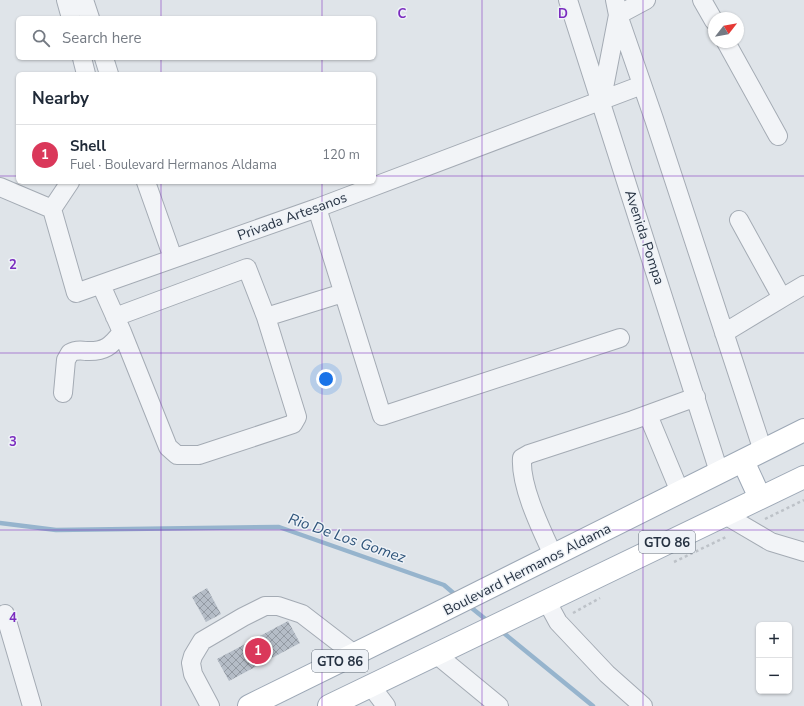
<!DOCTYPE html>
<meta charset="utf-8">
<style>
:root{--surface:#fff;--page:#f2f2f3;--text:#1f2937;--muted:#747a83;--line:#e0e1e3;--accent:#da385a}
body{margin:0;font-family:"Nunito Sans",sans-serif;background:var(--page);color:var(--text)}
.controls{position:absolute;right:12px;bottom:12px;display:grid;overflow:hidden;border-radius:6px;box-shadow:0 1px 3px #0004}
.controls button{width:36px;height:36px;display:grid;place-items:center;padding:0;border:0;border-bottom:1px solid var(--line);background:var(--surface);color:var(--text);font:20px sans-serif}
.compass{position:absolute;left:708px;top:12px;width:36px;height:36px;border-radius:50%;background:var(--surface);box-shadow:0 1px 3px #0004;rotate:59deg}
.you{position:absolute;left:326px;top:379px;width:14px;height:14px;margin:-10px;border:3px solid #fff;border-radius:50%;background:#1a73e8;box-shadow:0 0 0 6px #1a73e833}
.badge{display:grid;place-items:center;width:26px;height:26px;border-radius:50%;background:var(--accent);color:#fff;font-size:13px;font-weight:700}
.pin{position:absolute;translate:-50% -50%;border:2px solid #fff;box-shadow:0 1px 4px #0006}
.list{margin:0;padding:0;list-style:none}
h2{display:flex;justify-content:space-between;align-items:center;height:52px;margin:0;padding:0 16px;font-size:17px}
h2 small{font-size:13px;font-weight:400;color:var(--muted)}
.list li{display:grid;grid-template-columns:26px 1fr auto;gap:12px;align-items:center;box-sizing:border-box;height:60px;padding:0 16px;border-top:1px solid var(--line)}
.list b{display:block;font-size:15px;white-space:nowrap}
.list p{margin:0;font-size:13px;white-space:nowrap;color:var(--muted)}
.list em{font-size:13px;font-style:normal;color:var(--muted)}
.icon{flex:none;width:22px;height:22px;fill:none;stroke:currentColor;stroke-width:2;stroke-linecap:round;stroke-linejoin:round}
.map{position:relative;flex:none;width:804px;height:706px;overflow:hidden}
.search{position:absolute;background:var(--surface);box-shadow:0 1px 3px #0004;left:16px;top:16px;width:360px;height:44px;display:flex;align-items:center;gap:10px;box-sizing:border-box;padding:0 14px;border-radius:6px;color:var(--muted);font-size:15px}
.panel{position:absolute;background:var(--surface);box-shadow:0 1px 3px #0004;left:16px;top:72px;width:360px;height:112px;border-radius:6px}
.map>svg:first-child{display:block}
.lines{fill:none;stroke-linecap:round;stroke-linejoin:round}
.stream{stroke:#96b4cd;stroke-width:4.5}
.building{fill:url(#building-cross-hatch)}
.minor-casing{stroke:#a4abb4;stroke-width:20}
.major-casing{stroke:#9da8b6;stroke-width:24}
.path{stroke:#bdc2c8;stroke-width:2.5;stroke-dasharray:3 3;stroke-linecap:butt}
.minor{stroke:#f2f4f7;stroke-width:18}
.major{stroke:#fff;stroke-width:22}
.grid{fill:none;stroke:#7b2cbf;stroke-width:1;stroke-opacity:0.55}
.labels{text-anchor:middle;stroke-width:3;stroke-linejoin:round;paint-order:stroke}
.shield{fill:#eef2f7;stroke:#626c78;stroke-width:1}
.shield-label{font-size:13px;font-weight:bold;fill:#263242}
.street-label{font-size:14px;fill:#263242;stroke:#eef2f7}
.water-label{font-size:15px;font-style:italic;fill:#2d5379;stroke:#eef2f7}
.grid-label{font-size:13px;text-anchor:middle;font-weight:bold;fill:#7b2cbf;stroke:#eef2f7;stroke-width:3;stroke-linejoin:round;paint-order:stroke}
</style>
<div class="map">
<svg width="804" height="706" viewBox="0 0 804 706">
<defs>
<pattern id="building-cross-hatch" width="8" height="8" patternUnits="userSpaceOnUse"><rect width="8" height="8" fill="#b5bdc7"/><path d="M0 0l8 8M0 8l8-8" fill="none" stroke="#939aa3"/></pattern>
</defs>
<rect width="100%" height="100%" fill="#dfe4e9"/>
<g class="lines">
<path class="stream" d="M0,523l56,7 223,-3 165,58 14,12
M468,605l21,17
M500,630l93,76"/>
</g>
<path class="building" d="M207,588l14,26 -15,8 -14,-25z
M288,621l12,22 -71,38 -12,-22z"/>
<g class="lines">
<g class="minor-casing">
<path id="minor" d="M66,0l5,18
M84,0l6,18
M568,0l151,472
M615,0l3,15 36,104 109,332
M702,0l12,21
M618,15l28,-15
M726,42l52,94
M82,58l4,16
M104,58l5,16
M602,98l16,-83
M70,182l-18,27 24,84 241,-85 325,-123
M146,182l27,76
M0,187l52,22
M317,208l65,208 238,-78
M739,220l43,78 22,-13
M101,285l21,47 46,115 9,8h22l94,-31 4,-7 -31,-100
M115,317l132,-49 19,49 77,-24
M724,333l58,-35
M63,393l3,-33 4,-7c5,-3 10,-3 16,-2 19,1 25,-5 36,-19
M648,415l32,77
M725,515l46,27 33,10
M553,555c-12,-26 -33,-69 -31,-97l7,-4 104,-34 63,-23
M546,600l12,22 49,52 36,32
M5,614l27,92
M437,655l62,51
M371,686l15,20
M210,706l-17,-32 -2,-11 2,-7 9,-15 41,-24 22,-11h13l24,8 52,40"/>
</g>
<g class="major-casing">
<path id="major" d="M743,461l17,37
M249,706l183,-90 372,-186
M329,706c159,-75 316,-154 475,-229"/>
</g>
<path class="path" d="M765,519l39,-19
M674,562l54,-26
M573,613l27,-15"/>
<use href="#minor" class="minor"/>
<use href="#major" class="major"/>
</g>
<path class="grid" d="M161,0v18M322,0v18M482,0v706M643,0v706M161,58v16M322,58v16M0,176h18M374,176h430M161,182v524M322,182v524M0,353h804M0,530h804"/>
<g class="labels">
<g class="shield">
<rect x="639" y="531" width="56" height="22" rx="3"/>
<rect x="312" y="650" width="56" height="22" rx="3"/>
</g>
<g class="shield-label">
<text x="667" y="547">GTO 86</text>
<text x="340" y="666">GTO 86</text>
</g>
<g class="street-label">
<text transform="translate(292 216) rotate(-20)" y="5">Privada Artesanos</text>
<text transform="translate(645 237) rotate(72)" y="5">Avenida Pompa</text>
<text transform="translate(527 569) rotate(-27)" y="5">Boulevard Hermanos Aldama</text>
</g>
<g class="water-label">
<text transform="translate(347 538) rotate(19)" y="5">Rio De Los Gomez</text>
</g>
</g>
<g class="grid-label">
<text x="402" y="18">C</text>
<text x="563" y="18">D</text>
<text x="13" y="269">2</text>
<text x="13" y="446">3</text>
<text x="13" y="622">4</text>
</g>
</svg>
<div class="controls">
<button>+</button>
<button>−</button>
</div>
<svg class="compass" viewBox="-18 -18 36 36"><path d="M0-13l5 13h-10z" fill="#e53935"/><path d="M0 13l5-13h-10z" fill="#747a83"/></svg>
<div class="you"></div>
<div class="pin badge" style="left:258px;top:651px">1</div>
<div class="search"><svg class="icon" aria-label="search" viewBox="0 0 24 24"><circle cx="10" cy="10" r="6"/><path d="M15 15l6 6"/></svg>Search here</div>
<section class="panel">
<h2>Nearby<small></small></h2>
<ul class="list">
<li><span class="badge">1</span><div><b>Shell</b><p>Fuel · Boulevard Hermanos Aldama</p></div><em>120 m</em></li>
</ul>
</section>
</div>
